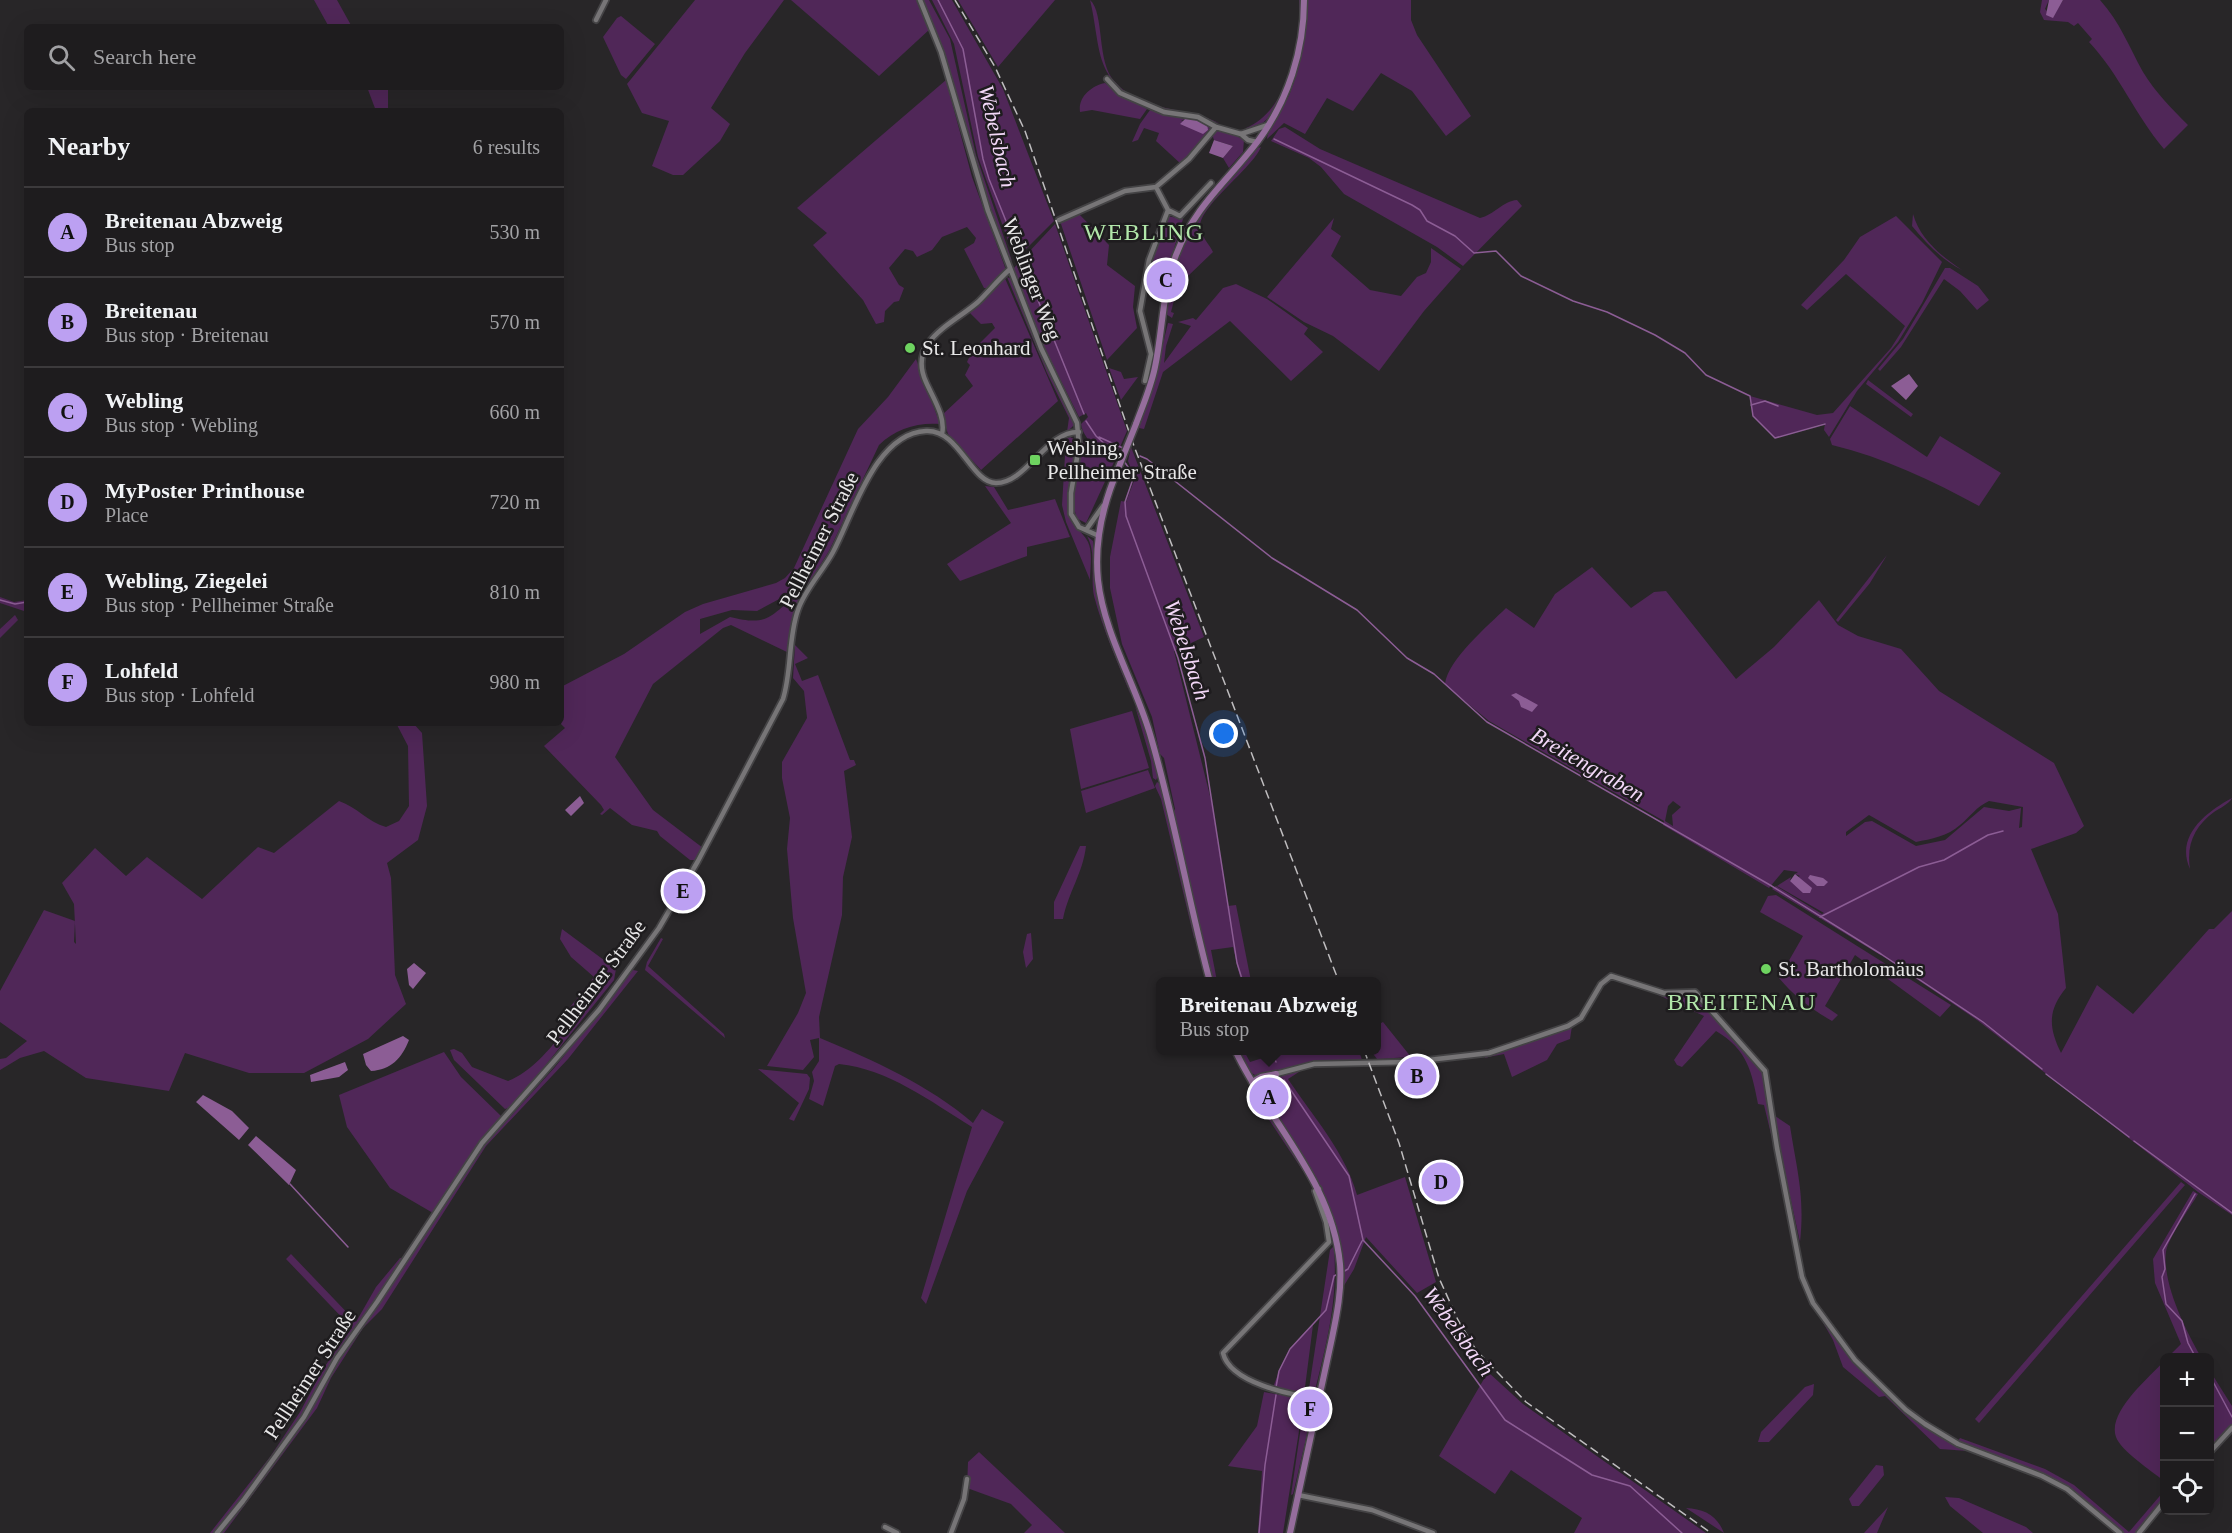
<!DOCTYPE html>
<meta charset="utf-8">
<style>
:root{--surface:#1e1c1e;--page:#262527;--text:#f1f3f6;--muted:#a1a1a4;--line:#3c3a3c;--accent:#bca0f2}
body{margin:0;font-family:"Times New Roman",serif;background:var(--page);color:var(--text)}
.controls{position:absolute;right:18px;bottom:18px;display:grid;overflow:hidden;border-radius:9px;box-shadow:0 6px 24px #0002}
.controls button{width:54px;height:54px;display:grid;place-items:center;padding:0;border:0;border-bottom:2px solid var(--line);background:var(--surface);color:var(--text);font:30px sans-serif}
.you{position:absolute;left:1224px;top:734px;width:21px;height:21px;margin:-15px;border:4px solid #fff;border-radius:50%;background:#1a73e8;box-shadow:0 0 0 9px #1a73e833}
.badge{display:grid;place-items:center;width:39px;height:39px;border-radius:50%;background:var(--accent);color:#111;font-size:20px;font-weight:700}
.pin{position:absolute;translate:-50% -50%;border:3px solid #fff;box-shadow:0 2px 6px #0006}
.popup{position:absolute;left:1156px;top:977px;width:225px;height:78px;box-sizing:border-box;display:grid;place-content:center;border-radius:9px;background:var(--surface);filter:drop-shadow(0 2px 4px #0005);font-size:20px;white-space:nowrap;color:var(--muted)}
.popup b{font-size:22px;color:var(--text)}
.popup::after{content:'';position:absolute;left:50%;top:100%;margin-left:-12px;border:12px solid transparent;border-top-color:var(--surface)}
.list{margin:0;padding:0;list-style:none}
h2{display:flex;justify-content:space-between;align-items:center;height:78px;margin:0;padding:0 24px;font-size:26px}
h2 small{font-size:20px;font-weight:400;color:var(--muted)}
.list li{display:grid;grid-template-columns:39px 1fr auto;gap:18px;align-items:center;box-sizing:border-box;height:90px;padding:0 24px;border-top:2px solid var(--line)}
.list b{display:block;font-size:22px;white-space:nowrap}
.list p{margin:0;font-size:20px;white-space:nowrap;color:var(--muted)}
.list em{font-size:20px;font-style:normal;color:var(--muted)}
.icon{flex:none;width:33px;height:33px;fill:none;stroke:currentColor;stroke-width:2;stroke-linecap:round;stroke-linejoin:round}
.map{position:relative;flex:none;width:2232px;height:1533px;overflow:hidden}
.search{position:absolute;background:var(--surface);box-shadow:0 6px 24px #0002;left:24px;top:24px;width:540px;height:66px;display:flex;align-items:center;gap:15px;box-sizing:border-box;padding:0 21px;border-radius:9px;color:var(--muted);font-size:22px}
.panel{position:absolute;background:var(--surface);box-shadow:0 6px 24px #0002;left:24px;top:108px;width:540px;height:618px;border-radius:9px}
.map>svg:first-child{display:block}
.green{fill:#502758;fill-rule:evenodd}
.water{fill:#8c5d95}
.lines{fill:none;stroke-linecap:round;stroke-linejoin:round}
.stream{stroke:#8c5d95;stroke-width:1.5}
.minor-casing{stroke:#444345;stroke-width:8}
.major-casing{stroke:#444345;stroke-width:9}
.minor{stroke:#777577;stroke-width:4.5}
.major{stroke:#956d9c;stroke-width:6}
.rail{stroke:#bfbdbf;stroke-width:1.5;stroke-dasharray:9 4.5;stroke-linecap:butt}
.major-bridge-casing{stroke:#444345;stroke-width:9;stroke-linecap:butt}
.major-bridge{stroke:#956d9c;stroke-width:6}
.poi-dot{fill:#6ed360;stroke:#1e1c1e;stroke-width:2}
.labels{text-anchor:middle;stroke-width:5;stroke-linejoin:round;paint-order:stroke}
.street-label{font-size:21px;fill:#e8e7e8;stroke:#1e1c1e}
.poi-label{font-size:21px;fill:#e8e7e8;stroke:#1e1c1e;text-anchor:start}
.water-label{font-size:22px;font-style:italic;fill:#f3d8f8;stroke:#1e1c1e}
.quarter-label{font-size:24px;letter-spacing:1.5px;fill:#b2e7aa;stroke:#1e1c1e}
</style>
<div class="map">
<svg width="2232" height="1533" viewBox="0 0 2232 1533">
<rect width="100%" height="100%" fill="#282628"/>
<path class="green" d="M314,0h23l15,27h-23z
M695,0h89l-39,53 -34,55 19,16 -10,17 -37,34h-10l-21,-9 17,-45 -27,-8 -15,-29z
M791,0h126l13,29 -51,47z
M922,0h7l21,39 26,116 36,106 -3,-3 -31,-85 -38,-131z
M932,0h20l51,89 51,132 -39,39 -37,-103 -24,-113z
M958,0h97l-57,67z
M1090,0c15,13 6,63 25,82 28,31 72,24 106,42 -20,-8 -39,-8 -59,-13 -7,-2 -14,-7 -21,-10 -48,-22 -40,-56 -51,-101z
M1299,0h2c-1,39 -9,118 -54,131l-1,-3c44,-19 55,-85 53,-128z
M1307,0h104v20l6,15 54,81 -25,20 -34,-45 -31,-18 -28,38 -26,-13 -22,36 -21,-11 -17,16c0,-9 18,-34 23,-46 12,-30 16,-61 17,-93z
M2042,0h7l-4,9 8,8 10,-17h37c20,22 29,47 43,72 12,20 29,37 45,53l-24,24c-29,-34 -44,-74 -75,-107l3,-3 -14,-16 -4,3 -6,-4 -24,-2 -4,-8z
M621,16l34,28 -29,35 -5,-4 -18,-38 14,-19z
M946,80l26,97 34,93 -18,18h-4l-20,-39 10,-6 2,-5 -9,-11 -25,10 -10,13 -15,7 -4,-6 -8,-2 -16,19 10,17 5,3 -5,13 -5,1 -9,9 -1,11 -8,2 -13,-24 -50,-55 14,-12 -30,-25z
M1105,83l15,12 27,14 -7,10 -48,-9 -12,2c-2,-15 11,-26 25,-29z
M367,87h21v24h-12z
M1150,110l35,9 -4,2 26,3 3,5 -29,35 -25,-23 3,-8 -15,-5 -6,12 -6,2 8,-18z
M1285,127l35,22 160,69c14,-3 23,-17 37,-18l5,6 -59,60 -26,-19 -93,-53 -23,-27 -12,-9 -38,-17 8,-12z
M1217,131l12,1 15,8 -1,12 -14,16 -6,-10 10,-12 -19,-6 -2,-6z
M1261,147c-9,22 -63,60 -61,81 0,7 10,17 13,24l-25,24 -7,-4 -10,40 3,1 -2,5 -6,-4 11,-54 10,-23 11,-21 57,-67z
M1079,214l30,31 -2,20 28,21 -2,21 4,21 -30,32 -47,-139z
M1913,214c7,25 28,42 49,56 -21,-11 -35,-26 -50,-44z
M1167,216l16,3 -20,66 -17,-3z
M1896,216l46,46 -20,41 -24,39 -41,49 -28,46 -5,-7 1,-7 -50,15 -22,-22 -3,-20 67,19 16,-2 58,-65 14,-22 -59,-52 -39,36 -6,-5 43,-45 16,-23z
M1334,218l-3,11 10,7 -10,20 39,34 31,6 16,-19 9,-4 5,-11v-14l30,21 -37,42 -45,60 -46,-35 -29,-14 -37,-25z
M1055,224l72,207 -11,25 -4,3c-13,-6 -29,-21 -31,-35l7,-7 -2,-4 -7,4 -37,-74 -29,-74z
M1950,268l28,18 11,14 -12,10 -17,-19 -16,-12 -43,68 -21,24 -2,-2 25,-30 42,-71z
M1004,276l54,125 -77,69 -33,-36 -6,-19 31,-29 -8,-11 5,-10 -3,-3 5,-11 23,-23 -3,-5 -11,1 -13,-13z
M1007,277l4,2 34,84 25,48 4,14 -7,7 2,-14 -22,-45z
M1236,284l31,15 41,29 -4,6 19,18 -32,29 -61,-60 -67,51 -19,57 -5,-1 13,-39 16,-66 5,1 -7,22 -2,17 27,-37 -13,-4 15,-4 3,2 27,-32z
M916,359l24,65c-22,-2 -45,5 -61,21l-50,106 -20,32 -52,28 -25,-1 -32,9v15l30,-17c43,11 40,-5 72,-24l-7,18 -6,42 -58,-28 -8,3 -70,56 -38,73 38,53 50,38 -7,12h-6l-30,-24 -3,-5 -25,-6 -22,-17 -8,7 -2,-1 4,-4 -3,-5 -57,-59 21,-18 -5,-5 1,-36 63,-33 61,-42 18,-8 73,-21 9,-5 9,-10 64,-139 30,-32z
M1109,368l12,4 3,7 14,-2 -17,23z
M1868,380l45,34 -2,3 -45,-33z
M1850,406l77,51 13,-21 61,37 -22,33c-48,-26 -94,-48 -147,-61l-2,-6z
M1070,437l6,3c1,24 -12,47 -8,71 2,15 14,19 20,31 5,10 2,27 2,38l-24,-58 -4,-17 4,-66z
M1083,439l19,17 12,6 -28,61 -10,-5 -3,-21z
M1131,447l73,190 -30,14 38,153 16,102 8,-1 15,76h-10l-8,-34 -22,3 6,31h-4l-40,-168 2,-4 -11,-51 -4,-4 -8,-37 -30,-73 -12,-56v-31l11,-56 5,1 9,-24 -7,-17z
M985,486l9,1 14,23 47,-11 15,38 -43,10v9l-67,25 -13,-17 64,-41z
M1087,536l6,5 3,50 35,105c-13,-33 -28,-66 -37,-100 -4,-20 3,-42 -7,-60z
M1887,555l-17,28 -32,39 -2,-2z
M1592,567l39,41 23,-16 12,-1 70,88 38,-32 45,-47 19,25 20,11 43,13 38,42 115,72 30,63 -8,7 -45,16 27,65 8,74c-19,23 -17,40 -5,65l36,-68 36,29 76,-85h5l18,-18v304l-34,-23 -221,-172 -90,-61 -115,-70 4,-3 46,28 2,-1 -47,-27 14,-9 -1,4 10,-5 -5,-2 3,-2 -14,-2 -15,18 -106,-63 1,-4 -175,-100 -40,-33 -4,-4c3,-25 44,-59 61,-76l28,20 21,-34zM1673,801l8,6 -9,8 1,11 -8,-5 3,-15zM1989,801l34,6 -1,20 -3,1 2,-20 -12,3 -25,-4 -39,33 -29,6 -44,-25 -7,1 -19,14v-4l23,-17 47,27c15,-3 32,-6 44,-17 11,-9 16,-18 29,-24z
M0,597l14,5 13,-2v8l-3,3 -24,-8z
M15,615l3,5 -18,18v-9z
M795,645l13,13 -13,6 7,17 16,-6 32,85h4l2,5 -12,6 8,66 -9,40 -1,38 -23,102 1,21c53,22 109,47 153,85l9,-14 22,13 -37,69 -41,113 -5,-6 51,-171c-42,-26 -84,-58 -133,-63l-4,2 -12,40 -14,-7 5,-18 -2,-9 7,-11v-23l-9,2 4,17 -11,13 -36,-4 31,-53 8,-20 -13,-75 -6,-69 3,-31 -8,-40v-16l25,-44 -3,-27 -11,-13z
M1135,706l14,33 9,37 -2,4 -3,-2 -2,-17z
M1132,711l17,57 -68,21 -11,-60z
M396,723h17l9,10 5,73 -9,34 -31,23 4,15 4,97 11,29 -38,35 -64,34h-55l-64,-20 -16,38 -83,-13 -42,-27 -24,7 -20,12v-11l6,-1 21,-17 -27,-19v-31l44,-81 31,11 -1,21 2,2 -2,-40 -12,-21 33,-35 31,28 21,-19 55,42 56,-52 16,6 65,-52c18,6 29,21 47,26l13,-6 10,-15 -1,-60z
M1148,770l7,18 -69,25 -5,-22z
M1157,782l3,2 37,154h-3l-33,-139 -6,-13z
M2232,798c-3,6 -12,10 -18,14 -19,14 -28,32 -24,57 -15,-33 16,-57 42,-71z
M1080,846h6c-3,27 -18,47 -23,73h-9v-17z
M1776,895l175,110 -11,12 -85,-62 -30,51 13,9 -6,6c-21,-12 -38,-25 -53,-43l24,-42 -43,-24 8,-16z
M562,929l54,40 -2,11 -102,127 -7,2 -51,-49 -4,-10 4,-1 8,4 10,14 36,14c23,-9 41,-31 57,-51l-6,-9 35,-44 -23,-20 -11,-18z
M1031,933l2,26 -7,9 -3,-16 4,-18z
M661,938l2,1 -15,27 76,68 1,4 -80,-68 2,-8z
M633,970l5,1 -70,88 -82,87 -104,163 -19,19 -32,50 -14,30 -93,125h-5l85,-112 39,-69 141,-206 71,-79z
M1652,992l15,3 27,-2 44,48 25,33 13,81 -12,-50 -6,-1c-6,-32 -11,-55 -42,-73l-34,36 -5,-2 -3,-5 30,-44z
M1383,1022l28,35 -34,2 -6,-8 6,-1v-25z
M1572,1026l-2,13 -13,5 -10,16 -35,17 -8,-23 -21,4z
M1270,1050l18,5 71,-4 3,9 -34,1 -73,14 -5,-3 -10,-21h4l6,11 22,-7z
M444,1052l17,25 40,39 -17,20 -51,77 -43,-25 -43,-61 -8,-32z
M758,1069l49,5 3,4 -1,11 -15,32 -5,-2 10,-16z
M1302,1070l-14,9c24,36 58,74 69,116l48,-18 31,105 -19,11 -51,-56 -12,32 -12,20c-3,-41 -7,-79 -28,-115 -10,-18 -49,-65 -45,-84 2,-13 23,-18 33,-20z
M1250,1091h3l47,69 13,26z
M1772,1114l18,12c7,45 15,70 10,116z
M2181,1182l4,3 -7,8 -199,230 -4,-4z
M2193,1191l5,3c-8,14 -30,44 -32,58 -4,31 20,79 35,105h-33l13,-13 -26,-61 -2,-24z
M1334,1246c4,56 -7,95 -20,149h-6l22,-145z
M291,1254l65,68 20,-35 24,-29h3l-71,104 -31,55 -78,105 -9,11h-4l60,-76 30,-45 23,-43 29,-41 -66,-69z
M1821,1319c46,59 81,97 148,132l-29,-2 -55,-53 -6,1 -36,-30 -10,-27z
M1313,1325l-9,70 -31,-7c9,-26 18,-45 40,-63z
M2164,1361v120c-12,-10 -43,-30 -48,-44 -9,-25 33,-59 48,-76z
M2210,1371l22,35v19l-22,24z
M1488,1372l35,32 183,129h-132l8,-15 -71,-48 -16,24 -56,-38z
M1814,1384l-1,11 -44,47h-11l3,-10 44,-45z
M1264,1392l40,7 -21,134h-25l4,-62 -34,-5 29,-40z
M1305,1399l5,2 -2,9 4,3 -19,81 -2,1z
M1960,1438l85,31 29,16 55,47 35,-41v8l-28,34h-14l-54,-45 -24,-13 -86,-34z
M979,1452l86,81h-41l8,-8 -21,-21 -44,-16 1,-26z
M1876,1465l7,1 1,9 -25,31h-7l-3,-7z
M1945,1497l14,1 67,29 7,6h-50l-33,-27z
M1888,1507l-11,26h-13z
M1686,1508c18,1 31,7 38,25z"/>
<path class="water" d="M2049,0h14l-10,18 -7,-3z
M1185,119h11l11,5 1,6 -5,4 -23,-10z
M1214,140l19,6 -10,12 -14,-5z
M1909,374l9,12 -12,14 -15,-14z
M1516,693l22,12 -6,7 -11,-5 -2,-6 -8,-6z
M580,796l4,7 -13,13 -6,-6z
M1795,874l17,14 -2,5h-7l-13,-12z
M1810,875l13,3 5,4 -4,4h-7l-9,-8z
M414,963l12,10 -13,16 -4,-4 -2,-16z
M403,1036l6,4c-7,18 -18,30 -38,31l-5,-6 -3,-11z
M345,1062l3,8 -9,7 -28,5 -1,-7z
M203,1095l29,16 17,17 -10,12 -43,-38z
M256,1136l40,34 -7,15 -41,-40z"/>
<g class="lines">
<path class="stream" d="M938,0l25,49 20,110 6,20 95,235
M1274,139l138,66 8,5 7,11 28,15 19,17 22,-2 25,25 52,25 34,11 48,23 30,18 21,22 44,21 3,20 22,22 50,-14
M1751,405l14,-4 13,5
M1086,421l10,15 24,22
M1099,437l26,12
M1140,456l7,3 125,99 85,52 50,48 27,16 53,48 283,163 111,69 102,68 59,47
M1124,461l10,15 -9,26 1,14 52,142 27,100 32,205 6,19
M0,600l15,4 12,-2
M1820,917l99,-50 25,-7 44,-25 15,-4
M1271,1050l5,12
M2046,1074l83,63
M1284,1080l65,96 14,64 52,56 90,124 87,55 38,11 52,47
M2134,1141l98,72
M290,1184l58,63
M2195,1194l-32,56 2,19 -3,8 4,27 16,17 6,22 8,15
M1343,1272l5,-3 14,-28
M2210,1376l22,41
M1276,1387l3,-16 11,-22 36,-39 8,-34 4,-2
M1259,1533l6,-68 11,-70"/>
<g class="minor-casing">
<path id="minor" d="M920,0l21,52 47,159 53,137 36,75 2,23 -8,47v21l8,13 20,9
M596,20l10,-20
M1107,79l13,14 44,19 34,5 18,10 25,7 27,-9
M1241,134l7,6 9,2
M1156,187l12,23 12,6 31,-33
M1059,220l66,-29 31,-4 33,-28 27,-32
M1145,381l6,-27 -11,-43 9,-51 19,-50
M942,434c4,-17 -9,-36 -16,-52 -19,-41 27,-58 52,-80 11,-11 21,-23 32,-33
M1086,530l17,-24
M1276,1074l38,-10 97,-2 78,-9 79,-27 13,-8 20,-34 10,-8 53,17 31,-1 70,79 12,77 25,129 11,26 42,57 51,50 19,14 33,20 84,32 25,13 53,44
M1317,1398c-26,-3 -87,-15 -94,-45l106,-111 -3,-20 -11,-31 4,-2
M2210,1452l22,-24
M1298,1495l74,15 61,23
M885,1527l12,6
M217,1533l26,-32 61,-84 33,-59 40,-56 105,-159 117,-133 60,-82 39,-67 85,-162c9,-29 5,-61 15,-89 7,-21 25,-39 35,-58 20,-37 42,-119 93,-121 33,-2 45,52 70,52 31,0 50,-52 83,-51
M951,1533l13,-34 3,-20
M2139,1533l25,-31"/>
</g>
<g class="major-casing">
<path id="major" d="M1136,424c7,-19 15,-37 19,-57 8,-37 7,-76 21,-112 20,-51 51,-73 82,-114 30,-41 46,-90 46,-141
M1118,469c-15,35 -24,72 -20,111 6,54 37,103 52,154 24,81 38,166 60,248
M1235,1050c34,73 97,130 105,214 2,25 -3,50 -8,74l-42,195
M1252,1082l9,-5 15,-3
M1269,1106l-3,-15 3,-11"/>
</g>
<use href="#minor" class="minor"/>
<use href="#major" class="major"/>
<path class="rail" d="M955,0l40,67 30,64 109,315 205,536
M1364,1050l35,93 40,135 19,42 18,30 50,52 185,131"/>
<g class="major-bridge-casing">
<path id="major-bridge" d="M1118,469l18,-45"/>
</g>
<use href="#major-bridge" class="major-bridge"/>
</g>
<g class="poi-dot">
<circle cx="910" cy="348" r="6"/>
<rect x="1029" y="454" width="12" height="12" rx="3"/>
<circle cx="1766" cy="969" r="6"/>
</g>
<g class="labels">
<g class="street-label">
<text transform="translate(1032 279) rotate(69)" y="7">Weblinger Weg</text>
<text transform="translate(819 540) rotate(-63)" y="7">Pellheimer Straße</text>
<text transform="translate(596 982) rotate(-53)" y="7">Pellheimer Straße</text>
<text transform="translate(310 1374) rotate(-57)" y="7">Pellheimer Straße</text>
</g>
<g class="poi-label">
<text x="922" y="355">St. Leonhard</text>
<text x="1047" y="455">Webling,<tspan x="1047" dy="24">Pellheimer Straße</tspan></text>
<text x="1778" y="976">St. Bartholomäus</text>
</g>
<g class="water-label">
<text transform="translate(998 136) rotate(77)" y="8">Webelsbach</text>
<text transform="translate(1188 650) rotate(72)" y="8">Webelsbach</text>
<text transform="translate(1588 764) rotate(30)" y="8">Breitengraben</text>
<text transform="translate(1459 1331) rotate(54)" y="8">Webelsbach</text>
</g>
<g class="quarter-label">
<text x="1144" y="240">WEBLING</text>
<text x="1742" y="1010">BREITENAU</text>
</g>
</g>
</svg>
<div class="controls">
<button>+</button>
<button>−</button>
<button><svg class="icon" aria-label="locate" viewBox="0 0 24 24"><circle cx="12" cy="12" r="6"/><path d="M12 2v4M12 18v4M2 12h4M18 12h4"/></svg></button>
</div>
<div class="you"></div>
<div class="pin badge" style="left:1269px;top:1097px">A</div>
<div class="popup"><b>Breitenau Abzweig</b>Bus stop</div>
<div class="pin badge" style="left:1417px;top:1076px">B</div>
<div class="pin badge" style="left:1166px;top:280px">C</div>
<div class="pin badge" style="left:1441px;top:1182px">D</div>
<div class="pin badge" style="left:683px;top:891px">E</div>
<div class="pin badge" style="left:1310px;top:1409px">F</div>
<div class="search"><svg class="icon" aria-label="search" viewBox="0 0 24 24"><circle cx="10" cy="10" r="6"/><path d="M15 15l6 6"/></svg>Search here</div>
<section class="panel">
<h2>Nearby<small>6 results</small></h2>
<ul class="list">
<li><span class="badge">A</span><div><b>Breitenau Abzweig</b><p>Bus stop</p></div><em>530 m</em></li>
<li><span class="badge">B</span><div><b>Breitenau</b><p>Bus stop · Breitenau</p></div><em>570 m</em></li>
<li><span class="badge">C</span><div><b>Webling</b><p>Bus stop · Webling</p></div><em>660 m</em></li>
<li><span class="badge">D</span><div><b>MyPoster Printhouse</b><p>Place</p></div><em>720 m</em></li>
<li><span class="badge">E</span><div><b>Webling, Ziegelei</b><p>Bus stop · Pellheimer Straße</p></div><em>810 m</em></li>
<li><span class="badge">F</span><div><b>Lohfeld</b><p>Bus stop · Lohfeld</p></div><em>980 m</em></li>
</ul>
</section>
</div>
